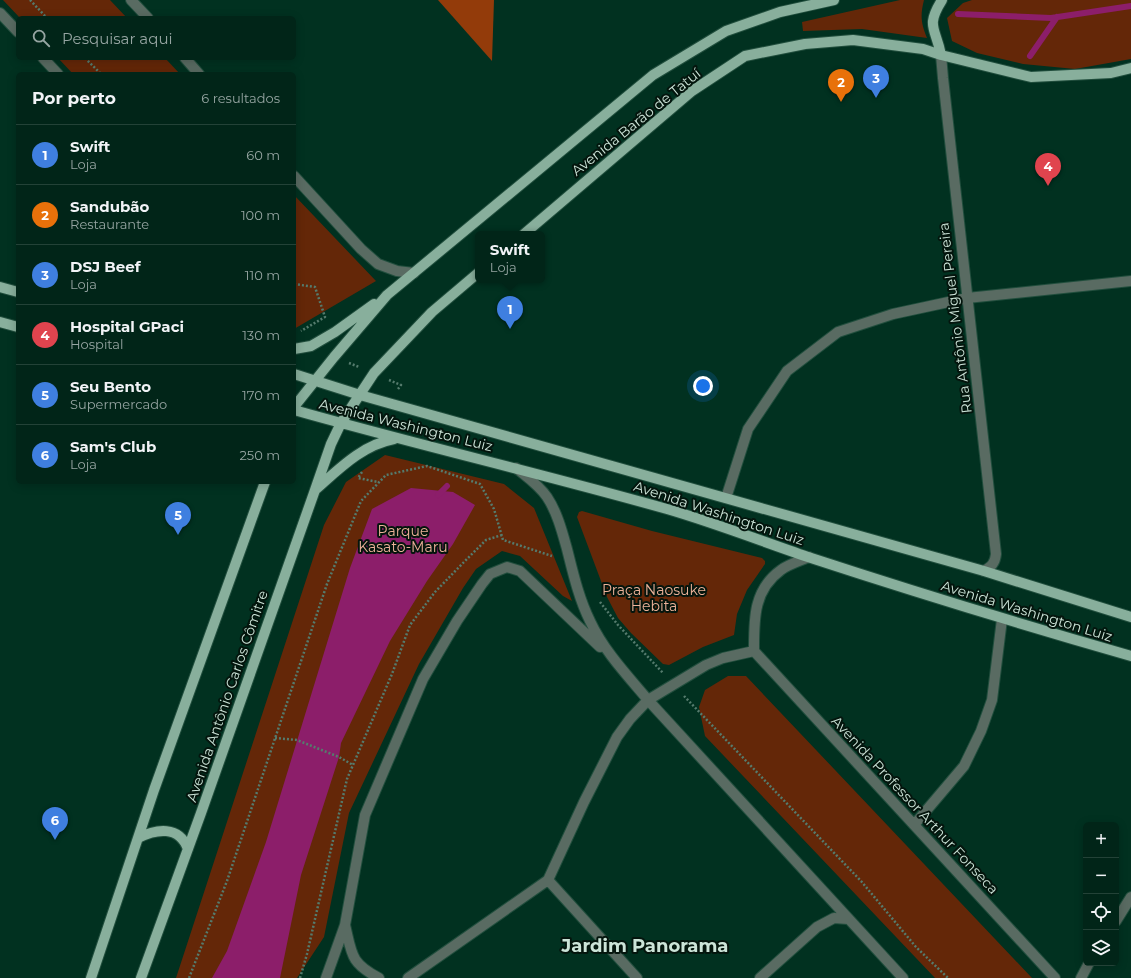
<!DOCTYPE html>
<html lang="pt">
<meta charset="utf-8">
<style>
:root{--surface:#012518;--page:#0b2d21;--text:#f1f3f6;--muted:#96a5a2;--line:#234237;--accent:#b45309}
body{margin:0;font-family:Montserrat,sans-serif;background:var(--page);color:var(--text)}
.controls{position:absolute;right:12px;bottom:12px;display:grid;overflow:hidden;border-radius:6px;box-shadow:0 2px 10px #0003}
.controls button{width:36px;height:36px;display:grid;place-items:center;padding:0;border:0;border-bottom:1px solid var(--line);background:var(--surface);color:var(--text);font:20px sans-serif}
.you{position:absolute;left:703px;top:386px;width:14px;height:14px;margin:-10px;border:3px solid #fff;border-radius:50%;background:#1a73e8;box-shadow:0 0 0 6px #1a73e833}
.badge{display:grid;place-items:center;width:26px;height:26px;border-radius:50%;background:var(--accent);color:#fff;font-size:13px;font-weight:700}
.pin{position:absolute;translate:-50% -33px;filter:drop-shadow(0 1px 2px #0008)}
.pin::after{content:'';position:absolute;top:21px;width:14px;height:12px;background:inherit;clip-path:polygon(0 0,100% 0,50% 100%)}
.popup{position:absolute;left:475px;top:231px;width:70px;height:52px;box-sizing:border-box;display:grid;place-content:center;border-radius:6px;background:var(--surface);filter:drop-shadow(0 1px 3px #0005);font-size:13px;white-space:nowrap;color:var(--muted)}
.popup b{font-size:15px;color:var(--text)}
.popup::after{content:'';position:absolute;left:50%;top:100%;margin-left:-8px;border:8px solid transparent;border-top-color:var(--surface)}
.list{margin:0;padding:0;list-style:none}
h2{display:flex;justify-content:space-between;align-items:center;height:52px;margin:0;padding:0 16px;font-size:17px}
h2 small{font-size:13px;font-weight:400;color:var(--muted)}
.list li{display:grid;grid-template-columns:26px 1fr auto;gap:12px;align-items:center;box-sizing:border-box;height:60px;padding:0 16px;border-top:1px solid var(--line)}
.list b{display:block;font-size:15px;white-space:nowrap}
.list p{margin:0;font-size:13px;white-space:nowrap;color:var(--muted)}
.list em{font-size:13px;font-style:normal;color:var(--muted)}
.icon{flex:none;width:22px;height:22px;fill:none;stroke:currentColor;stroke-width:2;stroke-linecap:round;stroke-linejoin:round}
.map{position:relative;flex:none;width:1131px;height:978px;overflow:hidden}
.search{position:absolute;background:var(--surface);box-shadow:0 2px 10px #0003;left:16px;top:16px;width:280px;height:44px;display:flex;align-items:center;gap:10px;box-sizing:border-box;padding:0 14px;border-radius:6px;color:var(--muted);font-size:15px}
.panel{position:absolute;background:var(--surface);box-shadow:0 2px 10px #0003;left:16px;top:72px;width:280px;height:412px;border-radius:6px}
.map>svg:first-child{display:block}
.green{fill:#642708}
.forest{fill:#933b0a}
.water{fill:#8c1e6a}
.lines{fill:none;stroke-linecap:round;stroke-linejoin:round}
.stream{stroke:#8c1e6a;stroke-width:6}
.minor-casing{stroke:#214e3d;stroke-width:12}
.major-casing{stroke:#214e3d;stroke-width:12}
.path{stroke:#557b6d;stroke-width:2.5;stroke-dasharray:2 2;stroke-linecap:butt}
.minor{stroke:#596b62;stroke-width:10}
.major{stroke:#88af9c;stroke-width:10}
.labels{text-anchor:middle;stroke-width:4;stroke-linejoin:round;paint-order:stroke}
.street-label{font-size:14px;fill:#cce4d8;stroke:#04150d}
.park-label{font-size:14px;fill:#edb299;stroke:#04150d}
.district-label{font-size:18px;font-weight:bold;fill:#cce4d8;stroke:#04150d}
</style>
<div class="map">
<svg width="1131" height="978" viewBox="0 0 1131 978">
<rect width="100%" height="100%" fill="#013120"/>
<path class="green" d="M3,0h107l17,18h-107z
M900,0h24c-4,16 -3,23 3,38l-65,-9 -59,2 -1,-9z
M972,0h159v59l-56,10 -52,-5 -46,-11 -25,-12 -5,-23 16,-15z
M58,58h107l15,16h-107z
M294,195l82,86 -82,48z
M385,455l119,29 30,24 38,93 -9,-5 -43,-40 -18,-5 -26,18 -13,19 -44,76 -70,149 -25,124 -27,41h-121l148,-453 22,-43z
M582,511l70,20 110,27 3,3v3l-18,26 -10,24 -3,21 -31,12 -34,18 -6,-1 -32,-31 -13,-15 -11,-21 -30,-80 2,-5z
M728,676h18l286,302h-97l-230,-242 -6,-29 6,-17z"/>
<path class="forest" d="M438,0h56l-2,61z"/>
<path class="water" d="M411,488l42,4 22,13 -22,39 -26,37 -37,60 -49,102 -2,14 -38,118 -21,103h-68l15,-27 39,-109 84,-274 22,-59z"/>
<g class="lines">
<path class="stream" d="M958,14l93,4 80,-12
M1030,56l27,-39
M438,495l9,-9"/>
<g class="minor-casing">
<path id="minor" d="M131,0l17,18
M0,13l18,19
M941,55l2,23 53,476c-1,9 -4,12 -12,17
M43,58l15,16
M185,58l14,16
M294,176l67,73 17,15 19,7 17,2
M516,468c11,9 23,17 31,29 10,15 15,34 20,52 6,24 12,50 23,72 14,30 37,54 58,79l255,278
M726,498l22,-69 39,-58 51,-39 55,-18 74,-16 164,-17
M754,651l301,327
M754,651c0,-31 -1,-61 27,-81 8,-6 19,-9 28,-13
M914,825l50,-59 17,-35 11,-31 10,-81
M548,880l89,98
M1116,921l15,-24
M345,925c7,29 5,38 34,53
M326,978l19,-53 20,-110 58,-136 34,-58 25,-37 8,-10 17,-7 13,4 80,76
M408,978l140,-98 36,-78 33,-65 13,-18 18,-19 58,-35 17,-7 31,-7
M760,978l57,-51 17,-9 14,1
M1081,978l8,-15"/>
</g>
<g class="major-casing">
<path id="major" d="M941,55c-5,-27 -16,-28 1,-55
M524,234l168,-143 53,-35 60,-12 48,-4 70,9 18,6 90,22 80,-4 20,-5
M0,287l18,5
M0,322l18,5
M294,349l17,-3 24,-14 39,-28
M294,374l66,21 624,176 147,46
M294,407l40,-50 53,-62 266,-220 73,-44 54,-19 54,-12
M294,410c124,35 249,64 373,99 48,14 94,32 141,48 107,35 215,68 323,99
M315,490c24,-21 47,-45 79,-51
M138,838c18,-9 41,-13 50,11
M91,978l63,-188 111,-308
M141,978l60,-165 114,-323 16,-46 10,-21 33,-50 58,-61 46,-39"/>
</g>
<path class="path" d="M30,0l17,18
M85,58l16,16
M294,284l21,3 10,30 -24,14
M349,363l10,4
M389,380l12,5 -3,4
M362,472l-4,6 20,4
M600,602l18,23 45,48
M684,696l177,185 55,66 32,31
M275,738l22,2 42,17 14,8
M189,978l38,-97 100,-297 34,-83 25,-26 41,-9 53,18 14,25 9,31 49,16
M300,978l7,-24 40,-175 45,-105 18,-49 25,-33 28,-29 23,-23 16,-5"/>
<use href="#minor" class="minor"/>
<use href="#major" class="major"/>
</g>
<g class="labels">
<g class="street-label">
<text transform="translate(636 122) rotate(-39)" y="5">Avenida Barão de Tatuí</text>
<text transform="translate(955 318) rotate(-97)" y="5">Rua Antônio Miguel Pereira</text>
<text transform="translate(406 425) rotate(14)" y="5">Avenida Washington Luiz</text>
<text transform="translate(719 513) rotate(18)" y="5">Avenida Washington Luiz</text>
<text transform="translate(1027 611) rotate(17)" y="5">Avenida Washington Luiz</text>
<text transform="translate(227 696) rotate(-71)" y="5">Avenida Antônio Carlos Cômitre</text>
<text transform="translate(915 805) rotate(47)" y="5">Avenida Professor Arthur Fonseca</text>
</g>
<g class="park-label">
<text x="403" y="536">Parque<tspan x="403" dy="16">Kasato-Maru</tspan></text>
<text x="654" y="595">Praça Naosuke<tspan x="654" dy="16">Hebita</tspan></text>
</g>
<g class="district-label">
<text x="645" y="952">Jardim Panorama</text>
</g>
</g>
</svg>
<div class="controls">
<button>+</button>
<button>−</button>
<button><svg class="icon" aria-label="locate" viewBox="0 0 24 24"><circle cx="12" cy="12" r="6"/><path d="M12 2v4M12 18v4M2 12h4M18 12h4"/></svg></button>
<button><svg class="icon" aria-label="layers" viewBox="0 0 24 24"><path d="M12 4l9 5-9 5-9-5zM3 14l9 5 9-5"/></svg></button>
</div>
<div class="you"></div>
<div class="pin badge" style="left:510px;top:329px;background:#3f7fe0">1</div>
<div class="popup"><b>Swift</b>Loja</div>
<div class="pin badge" style="left:841px;top:102px;background:#e8710a">2</div>
<div class="pin badge" style="left:876px;top:98px;background:#3f7fe0">3</div>
<div class="pin badge" style="left:1048px;top:186px;background:#e0444e">4</div>
<div class="pin badge" style="left:178px;top:535px;background:#3f7fe0">5</div>
<div class="pin badge" style="left:55px;top:840px;background:#3f7fe0">6</div>
<div class="search"><svg class="icon" aria-label="search" viewBox="0 0 24 24"><circle cx="10" cy="10" r="6"/><path d="M15 15l6 6"/></svg>Pesquisar aqui</div>
<section class="panel">
<h2>Por perto<small>6 resultados</small></h2>
<ul class="list">
<li><span class="badge" style="background:#3f7fe0">1</span><div><b>Swift</b><p>Loja</p></div><em>60 m</em></li>
<li><span class="badge" style="background:#e8710a">2</span><div><b>Sandubão</b><p>Restaurante</p></div><em>100 m</em></li>
<li><span class="badge" style="background:#3f7fe0">3</span><div><b>DSJ Beef</b><p>Loja</p></div><em>110 m</em></li>
<li><span class="badge" style="background:#e0444e">4</span><div><b>Hospital GPaci</b><p>Hospital</p></div><em>130 m</em></li>
<li><span class="badge" style="background:#3f7fe0">5</span><div><b>Seu Bento</b><p>Supermercado</p></div><em>170 m</em></li>
<li><span class="badge" style="background:#3f7fe0">6</span><div><b>Sam's Club</b><p>Loja</p></div><em>250 m</em></li>
</ul>
</section>
</div>
